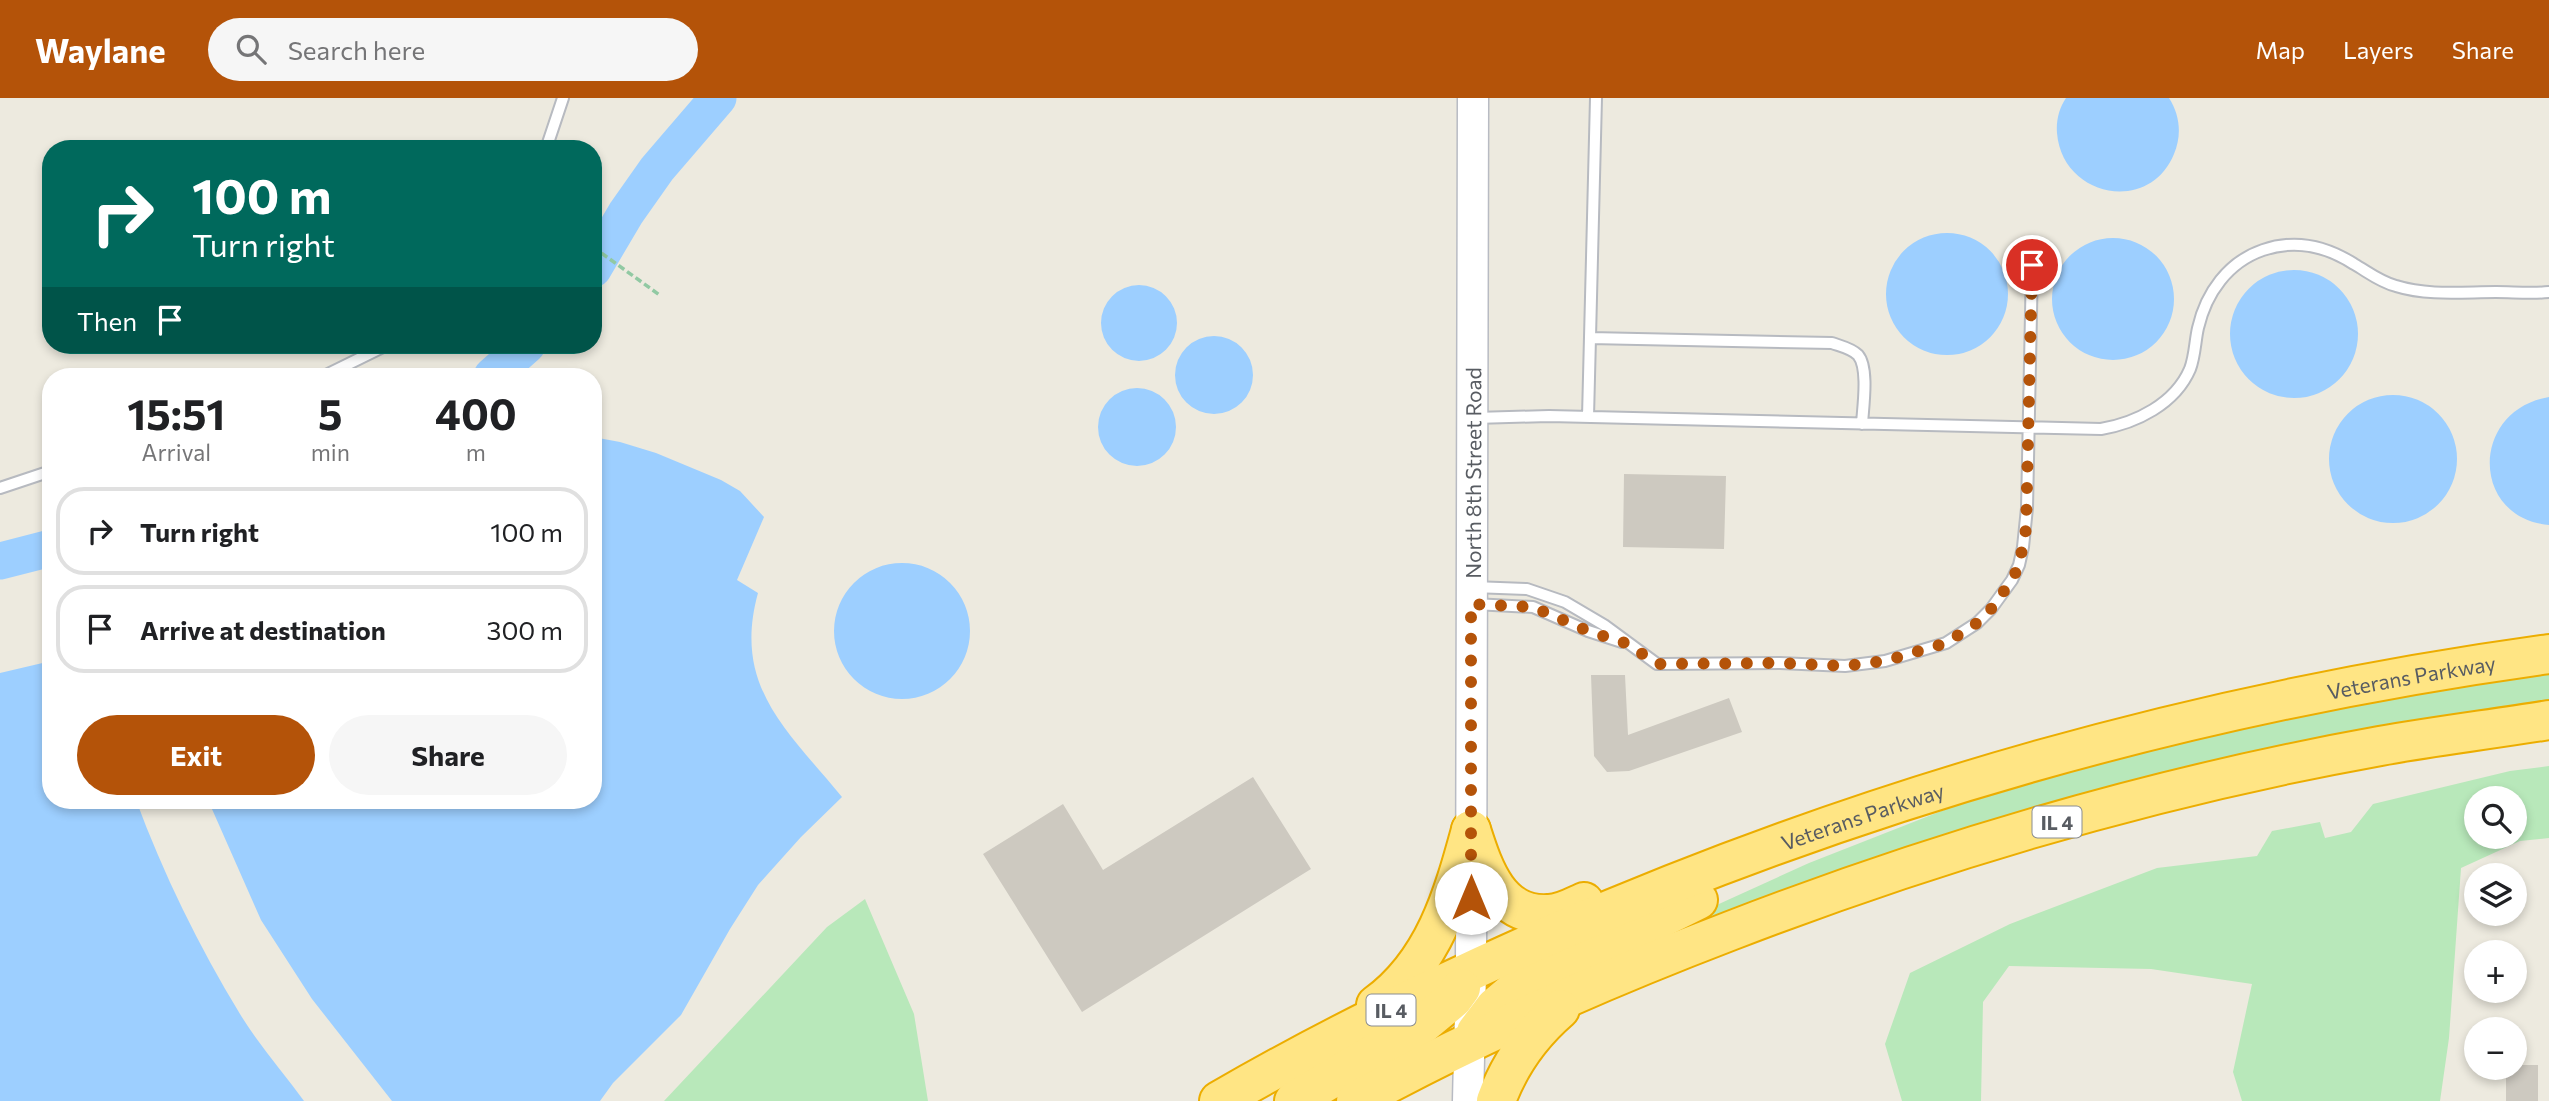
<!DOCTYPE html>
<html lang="en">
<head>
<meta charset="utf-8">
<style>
  body { margin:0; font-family:Commissioner,sans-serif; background:#f6f6f6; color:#202124; height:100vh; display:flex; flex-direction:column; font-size:26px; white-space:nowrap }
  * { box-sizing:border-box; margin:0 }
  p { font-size:23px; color:#757577 }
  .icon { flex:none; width:38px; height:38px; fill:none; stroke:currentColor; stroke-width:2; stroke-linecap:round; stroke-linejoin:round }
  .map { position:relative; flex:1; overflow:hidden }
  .side { position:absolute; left:42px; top:270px; width:560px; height:441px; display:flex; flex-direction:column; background:#fff; border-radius:28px; box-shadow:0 4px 10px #0003 }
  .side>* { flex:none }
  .banner { position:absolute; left:42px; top:42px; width:560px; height:214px; border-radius:28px; box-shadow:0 4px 10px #0003; background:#00695c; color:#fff; overflow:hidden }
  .controls { position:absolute; left:2464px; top:688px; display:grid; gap:14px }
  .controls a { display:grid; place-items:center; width:63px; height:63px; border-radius:50%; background:#fff; box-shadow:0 4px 10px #0003; font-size:35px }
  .pin { position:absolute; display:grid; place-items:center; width:60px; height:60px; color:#fff; margin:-30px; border:4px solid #fff; border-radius:50%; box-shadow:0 2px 7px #0007 }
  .me { position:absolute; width:77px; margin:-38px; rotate:0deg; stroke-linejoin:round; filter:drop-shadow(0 0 5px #0008) }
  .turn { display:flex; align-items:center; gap:24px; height:147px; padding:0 35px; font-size:32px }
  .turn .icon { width:91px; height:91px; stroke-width:2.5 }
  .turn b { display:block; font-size:49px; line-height:60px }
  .then { display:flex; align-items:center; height:66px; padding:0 35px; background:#0003; gap:14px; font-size:26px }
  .eta { display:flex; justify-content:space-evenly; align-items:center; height:119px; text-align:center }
  .eta b { font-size:42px; font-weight:700; line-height:49px }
  .button { display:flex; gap:14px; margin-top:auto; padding:14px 35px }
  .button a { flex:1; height:80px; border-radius:42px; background:#b45309; color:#fff; font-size:28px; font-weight:700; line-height:80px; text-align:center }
  .button a+a { background:#f6f6f6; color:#202124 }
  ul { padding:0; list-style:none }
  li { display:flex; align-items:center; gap:21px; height:88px; margin:0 14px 10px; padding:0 21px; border:4px solid #e0e0e0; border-radius:28px }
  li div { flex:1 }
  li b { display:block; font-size:26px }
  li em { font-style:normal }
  header { display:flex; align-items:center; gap:42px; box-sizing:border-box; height:98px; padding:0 35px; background:#b45309; color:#fff }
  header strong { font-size:33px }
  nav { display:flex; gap:38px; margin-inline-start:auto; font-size:24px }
  .search { width:490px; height:63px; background:#f6f6f6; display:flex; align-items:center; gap:18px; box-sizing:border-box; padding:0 24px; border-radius:38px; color:#757577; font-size:26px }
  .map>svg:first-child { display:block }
</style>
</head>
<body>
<header>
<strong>Waylane</strong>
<div class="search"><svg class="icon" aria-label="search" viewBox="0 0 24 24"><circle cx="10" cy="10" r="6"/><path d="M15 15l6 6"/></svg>Search here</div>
<nav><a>Map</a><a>Layers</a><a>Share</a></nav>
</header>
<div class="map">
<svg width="2549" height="1003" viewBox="0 0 2549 1003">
  <rect width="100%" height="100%" fill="#edeadf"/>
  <path fill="#b8e8ba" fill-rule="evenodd" d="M2549,573V605L1636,851L1633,845L1809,765L1995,692L2064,671L2369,603Z
    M2549,668V740L2520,743L2461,770L2449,940L2440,1003H2242L2233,974L2252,886L2151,871L2009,868L1983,904L1981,1003H1902L1885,946L1910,875L2010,826L2157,770L2257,758L2272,733L2320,724L2325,740L2351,734L2373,706L2510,673ZM2476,700H2515V738H2476Z
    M865,801L914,916L928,1003H664L827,829Z"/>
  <path fill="#9dcfff" d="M2066,0H2169C2180,17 2182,37 2174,56C2149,117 2062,99 2057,35C2056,23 2059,10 2066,0Z
    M1886 196a61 61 0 1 1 122 0a61 61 0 1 1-122 0Z
    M2052 201a61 61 0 1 1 122 0a61 61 0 1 1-122 0Z
    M2230 236a64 64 0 1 1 128 0a64 64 0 1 1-128 0Z
    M1101 225a38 38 0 1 1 76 0a38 38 0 1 1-76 0Z
    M1175 277a39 39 0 1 1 78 0a39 39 0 1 1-78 0Z
    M1098 329a39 39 0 1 1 78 0a39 39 0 1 1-78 0Z
    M2329 361a64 64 0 1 1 128 0a64 64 0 1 1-128 0Z
    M2549,299V427C2470,420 2470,312 2549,299Z
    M593,339L620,344L656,355L721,382L740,393L764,419L737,482L758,495C732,589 788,633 842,699L801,739L758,787L730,831L681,917L613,985L600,1003H392L312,901L261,822L208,702H593Z
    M834 533a68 68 0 1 1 136 0a68 68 0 1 1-136 0Z
    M51,563V702H136C163,775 199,849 240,916C258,946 283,974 304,1003H0V575Z"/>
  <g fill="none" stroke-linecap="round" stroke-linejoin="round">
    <path stroke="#9dcfff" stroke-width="37" d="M593,171L626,115L657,71L718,0
      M492,278L527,247
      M0,463L51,450"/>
  </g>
  <path fill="#cdc9c0" d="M1624,376L1726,378L1724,451L1623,449Z
    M1591,577H1625L1628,637L1729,600L1742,634L1629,673L1607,674L1594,658Z
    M1253,679L1311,771L1082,914L983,756L1063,706L1103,772Z
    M2515,967H2538V1003H2506V970H2515Z"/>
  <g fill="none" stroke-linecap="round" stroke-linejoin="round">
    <defs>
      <path id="lane" d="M546,51L563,0
        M1590,240L1832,245C1840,248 1851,250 1858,257C1869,270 1863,309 1862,326
        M324,278L387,247
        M1588,319L1596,0
        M1475,320L1549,318L2101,331C2136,325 2175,306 2190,271C2195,258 2195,243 2198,230C2206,195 2228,164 2263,152C2295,141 2326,148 2354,166C2368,174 2380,184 2396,188C2428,198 2463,194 2496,194C2513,194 2532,196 2549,194
        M0,390L51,373
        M1473,489L1527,491L1565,504L1604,527L1657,566L1780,565L1845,568L1885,563L1946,545L1977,525L1991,511L2012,482L2019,467L2023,449L2027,410L2032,167
        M1474,506L1533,509L1588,533L1622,544"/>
      <g id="secondary">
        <path id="s1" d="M1468,1003L1471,873L1473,0"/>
      </g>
      <g id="highway">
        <path d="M1471,732C1483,769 1498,819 1548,816C1561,816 1573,809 1584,804"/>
        <path d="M1376,907C1434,865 1453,798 1471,732"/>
        <path d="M1476,934L1495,909L1514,893L1698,802"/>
        <path id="s2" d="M1219,1003C1327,940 1441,885 1555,835C1872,697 2206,603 2549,556"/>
        <path d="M1294,1003L1423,926L1453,901L1461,890"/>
        <path d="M1356,1003C1476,937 1602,882 1730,833C1940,752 2158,688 2380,648C2436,638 2493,631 2549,622"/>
        <path d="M1496,1003C1509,967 1531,936 1560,911"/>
      </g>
    </defs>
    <use href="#lane" stroke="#b7bac0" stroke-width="14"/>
    <use href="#secondary" stroke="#b8bbc3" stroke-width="33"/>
    <use href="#highway" stroke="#ecad00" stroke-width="42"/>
    <path stroke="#91c9a3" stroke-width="3.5" stroke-dasharray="7 3.5" stroke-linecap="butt" d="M593,149L661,198"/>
    <use href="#lane" stroke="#fff" stroke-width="10"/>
    <use href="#secondary" stroke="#fff" stroke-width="30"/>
    <use href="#highway" stroke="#ffe584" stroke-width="38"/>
  </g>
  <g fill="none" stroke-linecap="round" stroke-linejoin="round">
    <path stroke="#b45309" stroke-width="12" stroke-dasharray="0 21.6" d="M1471,800V506L1533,509L1588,533L1628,546L1657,566L1780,565L1845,568L1885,563L1946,545L1977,525L1991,511L2012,482L2019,467L2026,431L2032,167"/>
  </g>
  <g text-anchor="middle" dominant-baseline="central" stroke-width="5" stroke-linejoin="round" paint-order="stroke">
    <g fill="#fff" stroke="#8a8d91" stroke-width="2">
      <rect x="2032.5" y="708.5" width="49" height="31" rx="5"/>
      <rect x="1366.5" y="896.5" width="49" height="31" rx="5"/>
    </g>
    <g font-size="19" font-weight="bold" fill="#585c62">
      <text x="2057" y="724">IL 4</text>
      <text x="1391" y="912">IL 4</text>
    </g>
    <g font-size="21" fill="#585c62" stroke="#fff">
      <text stroke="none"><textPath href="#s1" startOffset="628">North 8th Street Road</textPath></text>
      <text stroke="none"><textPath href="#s2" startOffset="1272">Veterans Parkway</textPath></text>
      <text stroke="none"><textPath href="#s2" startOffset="705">Veterans Parkway</textPath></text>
    </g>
  </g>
</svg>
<div class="controls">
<a><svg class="icon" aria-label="search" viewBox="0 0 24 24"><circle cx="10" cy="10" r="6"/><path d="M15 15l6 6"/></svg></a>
<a><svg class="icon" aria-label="layers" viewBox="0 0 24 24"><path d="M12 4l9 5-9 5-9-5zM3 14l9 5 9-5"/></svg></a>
<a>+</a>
<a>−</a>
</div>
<div class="pin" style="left:2032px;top:167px;background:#d93025"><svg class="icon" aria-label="arrive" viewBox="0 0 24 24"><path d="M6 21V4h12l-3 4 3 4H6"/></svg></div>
<svg class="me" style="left:1471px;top:800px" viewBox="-20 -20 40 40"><circle r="19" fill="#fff"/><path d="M0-13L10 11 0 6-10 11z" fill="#b45309"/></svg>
<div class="banner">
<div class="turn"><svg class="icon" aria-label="right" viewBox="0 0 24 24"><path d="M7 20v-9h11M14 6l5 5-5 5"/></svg><div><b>100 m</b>Turn right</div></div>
<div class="then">Then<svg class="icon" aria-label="arrive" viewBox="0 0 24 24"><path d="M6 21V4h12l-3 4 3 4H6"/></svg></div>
</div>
<section class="side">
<div class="eta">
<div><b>15:51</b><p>Arrival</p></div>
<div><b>5</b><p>min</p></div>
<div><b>400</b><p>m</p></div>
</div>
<ul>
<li><svg class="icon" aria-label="right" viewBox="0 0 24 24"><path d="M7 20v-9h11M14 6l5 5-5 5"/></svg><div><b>Turn right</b></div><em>100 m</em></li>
<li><svg class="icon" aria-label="arrive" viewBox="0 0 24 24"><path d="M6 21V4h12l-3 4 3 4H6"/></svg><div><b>Arrive at destination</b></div><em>300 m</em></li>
</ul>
<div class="button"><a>Exit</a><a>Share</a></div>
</section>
</div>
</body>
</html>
